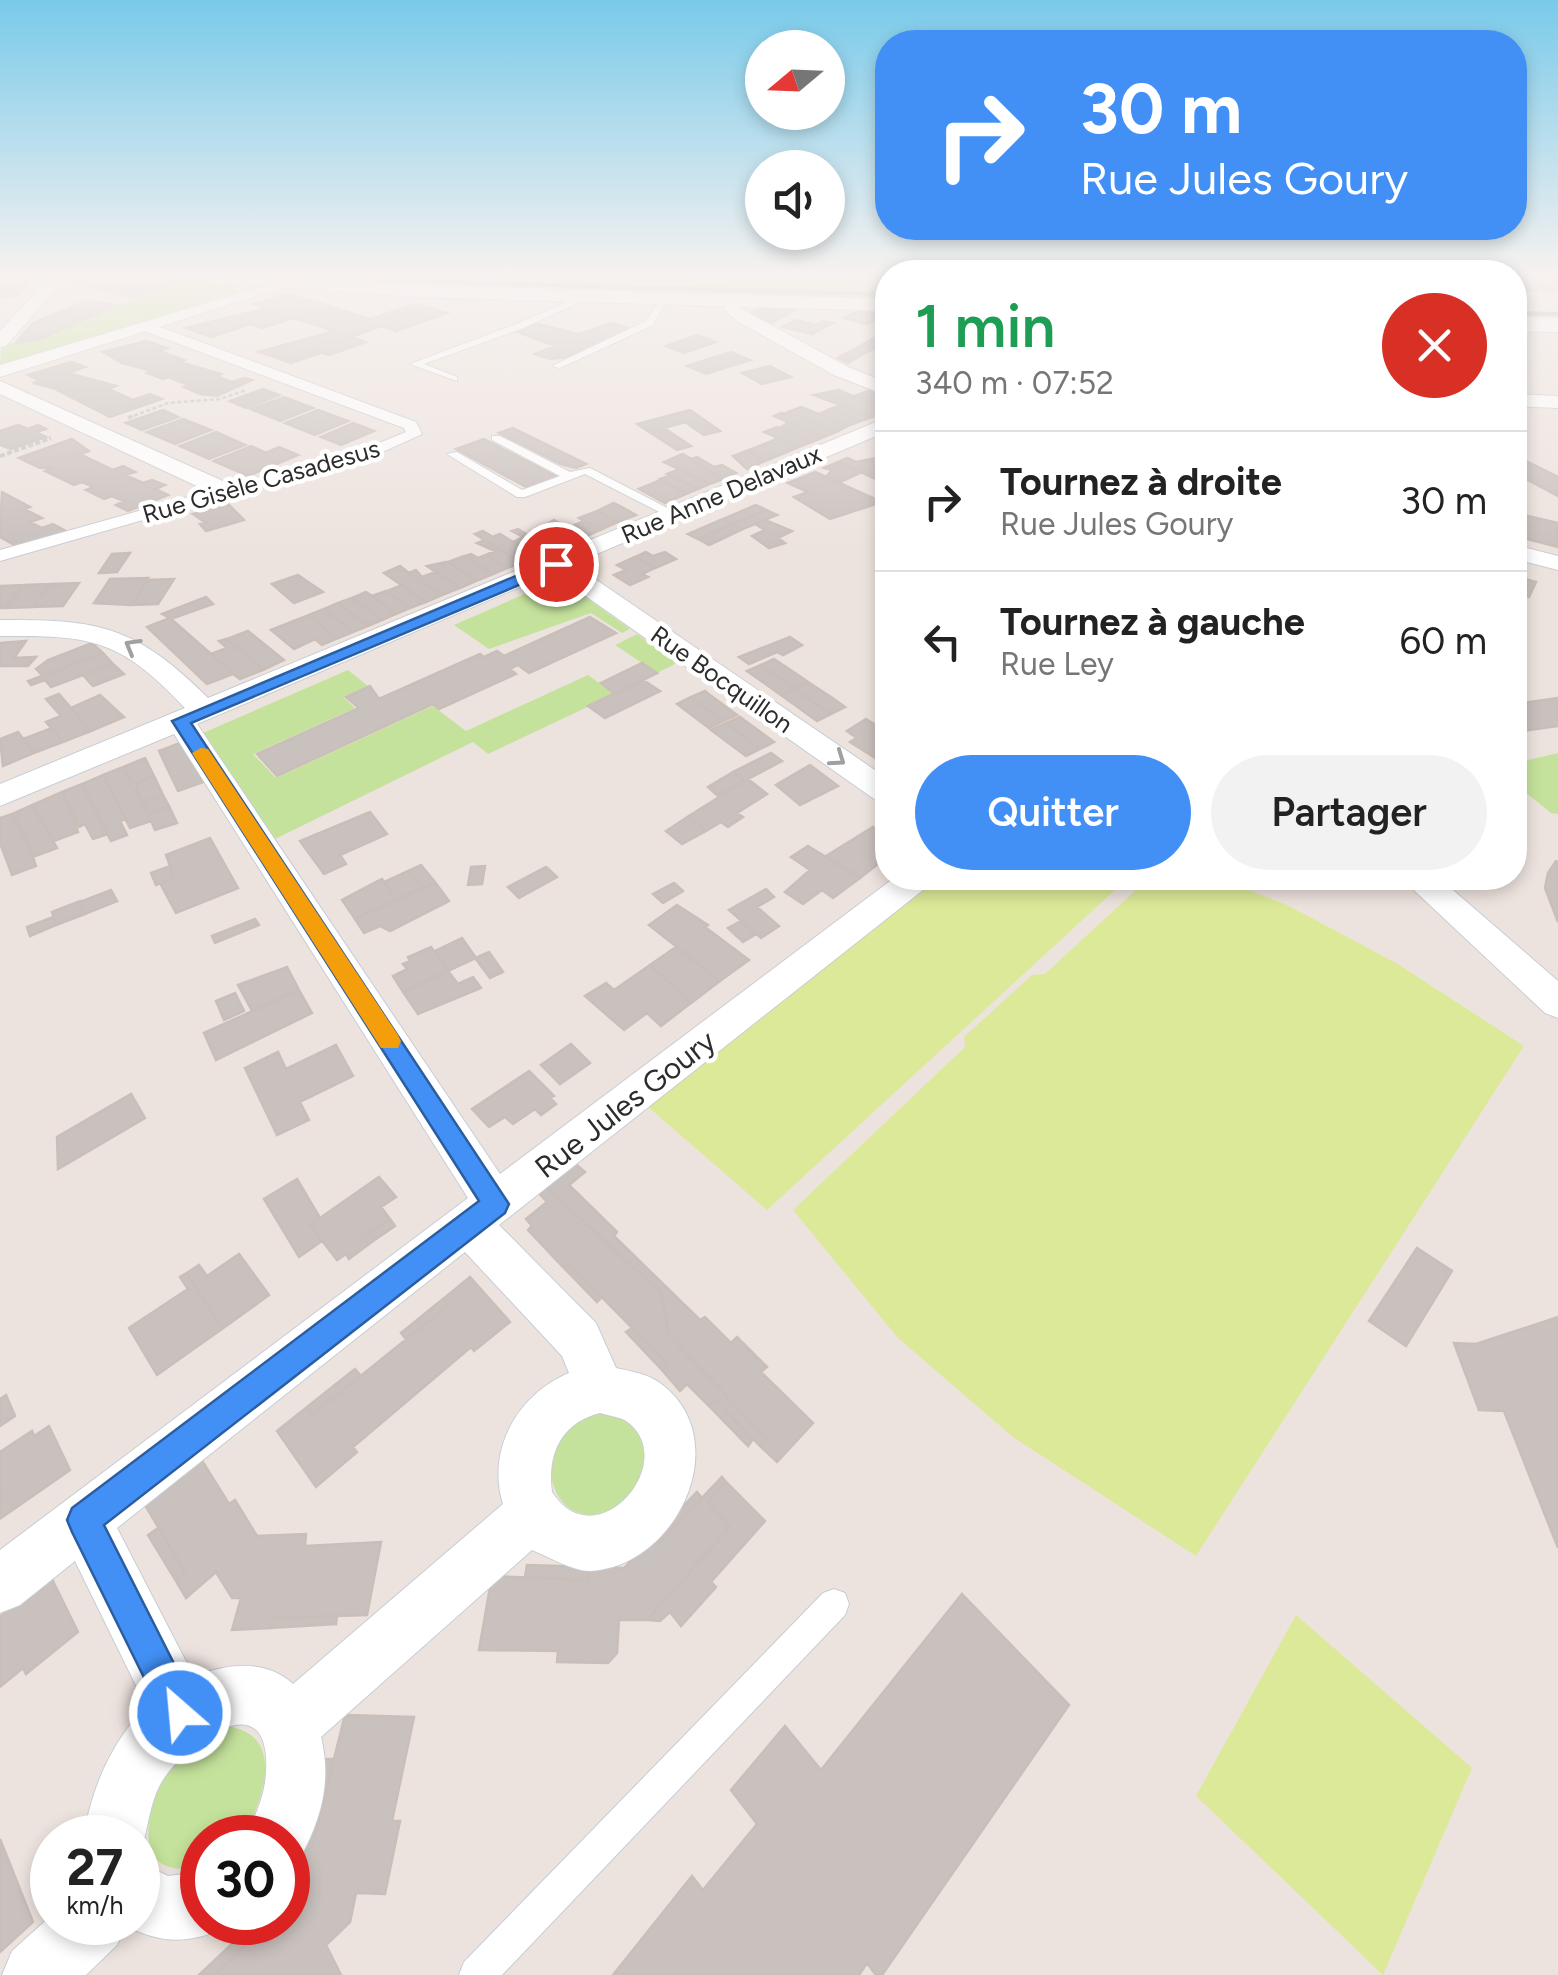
<!DOCTYPE html>
<html lang="fr">
<head>
<meta charset="utf-8">
<style>
  body { margin:0; font-family:Figtree,sans-serif; background:#f2f2f2; color:#222; height:100vh; display:flex; flex-direction:column; font-size:38px; white-space:nowrap }
  * { box-sizing:border-box; margin:0 }
  p { font-size:32px; color:#767676 }
  .icon { flex:none; width:55px; height:55px; fill:none; stroke:currentColor; stroke-width:2; stroke-linecap:round; stroke-linejoin:round }
  .map { position:relative; flex:1; overflow:hidden }
  .panel { position:absolute; left:875px; top:260px; width:652px; height:630px; display:flex; flex-direction:column; background:#fff; border-radius:40px; box-shadow:0 5px 15px #0003 }
  .panel>* { flex:none }
  .top-card { position:absolute; left:875px; top:30px; width:652px; height:210px; border-radius:40px; box-shadow:0 5px 15px #0003; background:#4290f6; color:#fff; overflow:hidden }
  .needle { width:65px; rotate:251deg }
  .controls { position:absolute; left:745px; top:30px; display:grid; gap:20px }
  .controls a { display:grid; place-items:center; width:100px; height:100px; border-radius:50%; background:#fff; box-shadow:0 5px 15px #0003; font-size:50px }
  .speed { position:absolute; left:30px; top:1815px; display:flex; gap:20px; font-size:50px; font-weight:700; text-align:center }
  .speed>* { display:grid; place-content:center; width:130px; height:130px; border-radius:50%; background:#fff; box-shadow:0 5px 15px #0003; line-height:1 }
  .speed small { font-size:25px; font-weight:400 }
  .speed .limit { border:15px solid #d22; background:#fff; color:#111 }
  .pin { position:absolute; display:grid; place-items:center; width:85px; height:85px; color:#fff; margin:-42px; border:5px solid #fff; border-radius:50%; box-shadow:0 2px 10px #0007 }
  .me { position:absolute; width:110px; margin:-55px; rotate:333deg; stroke-linejoin:round; filter:drop-shadow(0 0 8px #0008) }
  .turn { display:flex; align-items:center; gap:35px; height:210px; padding:0 40px; font-size:45px }
  .turn .icon { width:130px; height:130px; stroke-width:2.5 }
  .turn b { display:block; font-size:70px; line-height:85px }
  .round { display:grid; place-items:center; flex:none; width:105px; height:105px; border-radius:52px; background:#f2f2f2 }
  .overview { display:flex; align-items:center; justify-content:space-between; height:170px; padding:0 40px }
  h1 { font-size:60px; font-weight:600; line-height:75px; color:#1e9e55 }
  .action { display:flex; gap:20px; margin-top:auto; padding:20px 40px }
  .action a { flex:1; height:115px; border-radius:60px; background:#4290f6; color:#fff; font-size:40px; font-weight:600; line-height:115px; text-align:center }
  .action a+a { background:#f2f2f2; color:#222 }
  ul { padding:0; list-style:none }
  li { display:flex; align-items:center; gap:30px; height:140px; padding:0 40px; border-top:2px solid #e0e0e0 }
  li div { flex:1 }
  li b { display:block; font-size:38px }
  li em { font-style:normal }
  .map>svg:first-child { display:block }
</style>
</head>
<body>
<div class="map">
<svg width="1558" height="1975" viewBox="0 0 1558 1975">
  <rect width="100%" height="100%" fill="#ede3de"/>
  <path fill="#c5e29c" d="M263,275H707L887,286L888,300L435,287Z
    M184,277L240,285L238,293L0,365L2,345L40,339Z
    M552,582H564L630,629L622,633L591,613L489,649L454,625Z
    M637,634L677,663L657,673L615,645Z
    M348,670L368,686L343,697L355,708L253,754L276,778L433,706L466,731L588,675L615,694L488,754L473,742L273,840L203,733Z
    M1558,753V814L1551,813L1515,784V763Z
    M595,1410L627,1414L653,1453L632,1501C621,1506 607,1515 595,1515C548,1517 538,1454 568,1427C576,1420 587,1415 595,1410Z
    M217,1726C288,1726 266,1798 242,1837L202,1838V1867C124,1881 151,1810 162,1766Z"/>
  <path fill="#dbe998" d="M935,878H1128L767,1210L647,1106Z
    M1149,878H1218L1289,906L1396,963L1524,1046L1196,1556L1013,1437L898,1338L793,1210L965,1047L964,1037L1032,975L1045,974Z
    M1296,1615L1472,1768L1383,1975L1196,1796Z"/>
  <path fill="#c9c1bd" stroke="#c9beb8" stroke-width="2.5" d="M0,275H36L16,296L0,297Z
    M77,275H117L164,285L135,298L70,283Z
    M1515,275H1558V292L1515,290Z
    M288,293L370,319L415,304L447,313L396,331L381,326L351,337L366,342L329,355L315,351L311,352L317,354L291,363L259,352L335,331L294,318L262,328L250,324L211,337L186,328L267,308L254,304Z
    M86,301L117,305L40,339L16,343L33,323Z
    M760,308L796,309L771,323L752,312Z
    M859,310L871,312L884,315L867,324L844,318Z
    M796,320L816,325L823,321L833,323L812,334L783,327Z
    M612,323L633,330L567,357L550,359L535,354L556,346L515,331L537,324L579,334Z
    M887,331L888,341L860,356L848,363L838,358Z
    M697,335L716,342L684,353L666,346Z
    M146,341L167,348L159,351L184,360L179,362L221,374L216,376L232,382L245,378L252,380L217,396L200,394L184,387L189,385L168,377L163,379L147,373L152,371L122,363L103,352Z
    M731,352L750,360L706,374L687,366Z
    M71,362L85,367L68,373L116,386L108,389L133,400L150,394L162,399L110,417L53,388L33,383L41,381L28,375Z
    M770,366L791,377L762,384L742,373Z
    M263,389L279,395L246,408L230,401Z
    M838,390L888,410L872,417L814,395Z
    M871,390L888,396V410L854,396Z
    M284,397L313,408L280,421L251,409Z
    M841,405L872,417L861,421L830,409Z
    M801,407L819,414L848,426L836,432L788,412Z
    M830,409L861,421L848,426L819,414Z
    M163,410L178,417L142,430L126,423Z
    M318,410L348,421L315,435L285,423Z
    M690,410L720,431L704,435L685,422L664,428L691,446L677,450L637,424Z
    M781,413L798,416L836,432L824,437L774,416Z
    M183,419L211,430L175,444L147,432Z
    M789,422L824,437L812,442L780,428Z
    M353,423L374,431L341,445L321,437Z
    M18,425L28,429L38,425L46,429L36,432L46,437L11,449L0,445V431Z
    M777,427L780,428L812,442L799,447L764,432Z
    M513,428L586,464L576,468L561,464L499,433Z
    M216,432L245,445L209,459L180,446Z
    M779,438L799,447L765,461L749,450Z
    M72,439L89,451L80,454L113,470L123,466L135,472L125,475L143,483L152,480L165,485L155,489L168,495L128,511L116,505L124,501L112,496L104,499L86,490L94,487L82,482L74,485L45,471L53,467L40,468L19,458Z
    M484,439L557,477L528,488L456,449Z
    M251,446L266,453L279,447L298,455L248,476L214,461Z
    M749,450L765,461L747,469L733,456Z
    M683,454L695,461L723,479L710,484L664,462Z
    M697,457L714,467L722,465L736,473L723,479L691,459Z
    M847,458L856,462L876,458L888,463V470L876,479L838,462Z
    M1515,461H1526L1558,477V496L1515,473Z
    M838,462L862,472L838,483L826,477L832,470L824,468Z
    M679,469L710,484L698,489L667,474Z
    M815,472L826,477L882,502L830,519L794,497L808,492L788,483Z
    M671,475L698,489L688,493L660,479Z
    M661,480L677,489L688,493L665,503L639,489Z
    M2,492L30,507L24,509L42,518L30,522L42,528L53,524L66,531L22,549L0,537Z
    M614,503L620,506L636,515L618,522L597,511Z
    M228,504L244,520L206,531L200,524L206,523L193,514Z
    M756,505L766,510L733,524L723,519Z
    M766,510L777,515L743,529L733,524Z
    M597,511L618,522L600,530L579,518Z
    M1515,513L1558,523V547L1515,536Z
    M723,519L733,524L698,539L688,534Z
    M554,520L568,528L584,537L549,548L528,535Z
    M765,520L792,531L778,538L785,543L769,548L752,536L765,530L755,524Z
    M584,521L600,530L584,537L568,528Z
    M733,524L743,529L709,545L698,539Z
    M518,529L549,548L552,550L536,556L513,542L523,537L512,531Z
    M483,531L493,537L500,534L536,556L521,563L475,534Z
    M485,540L521,563L507,568L486,555L495,551L477,543Z
    M646,552L653,556L665,552L676,559L655,568L635,557Z
    M130,553L117,572L99,573L112,554Z
    M471,554L478,558L486,555L507,568L493,574L465,556Z
    M464,556H465L493,574L476,581L448,562Z
    M635,557L655,568L642,574L648,577L630,585L614,575L626,570L617,565Z
    M446,562H448L476,581L460,588L427,566Z
    M400,566L409,573L442,595L426,602L384,573Z
    M416,570L422,577L436,572L460,588L442,595L409,573Z
    M298,575L311,584L323,592L294,603L272,584Z
    M1515,576L1536,582L1529,597L1515,593Z
    M148,578L132,605L94,603L110,579Z
    M174,579L158,604L132,605L147,580Z
    M79,583L63,606L33,607L50,584Z
    M50,584L33,607L6,608L24,585Z
    M24,585L6,608H0V586Z
    M402,585L426,602L410,608L387,591Z
    M386,591H387L410,608L396,614L372,596Z
    M366,592L372,596L396,614L382,620L352,598Z
    M206,597L213,604L171,619L162,614Z
    M352,598L382,620L368,626L338,603Z
    M338,603L368,626L353,632L324,609Z
    M324,609L353,632L336,639L309,615Z
    M309,615L336,639L322,645L315,639L294,649L271,630Z
    M590,617L616,633L529,673L518,665L510,669L516,674L439,709L433,704L277,776L257,754L359,708L346,697L370,686L379,699L480,654L484,657L497,651L504,656Z
    M170,618L227,668L233,674L207,684L147,627Z
    M248,631L284,660L263,670L227,639Z
    M790,637L802,645L783,655L777,652L749,664L739,657Z
    M226,639H227L263,670L240,679L233,674L211,654L227,648L219,641Z
    M26,641L14,658L36,657L28,666H0V643Z
    M92,643L103,653L43,676L36,669L48,660Z
    M103,653L113,664L51,687L45,680L31,685L28,681Z
    M774,659L804,679L808,682L794,689L761,665Z
    M642,663L657,673L615,694L601,683Z
    M113,664L124,674L93,686L83,675Z
    M761,665L794,689L781,695L747,671Z
    M643,680L660,691L605,718L588,706Z
    M808,682L831,697L845,707L831,714L794,689Z
    M794,689L831,714L817,721L781,695Z
    M705,691L710,695L737,715L723,721L691,697Z
    M59,694L71,708L91,731L63,742L46,722L61,716L46,699Z
    M100,695L124,717L91,731L71,708Z
    M691,697L723,721L709,728L677,704Z
    M1558,698V726L1523,731L1515,725V704Z
    M740,717L766,736L774,742L760,749L726,723Z
    M866,719L888,733L885,764L850,742L857,738L847,731Z
    M726,723L760,749L746,756L711,730Z
    M52,728L63,742L34,753L23,739Z
    M18,732L34,753L3,766L0,739Z
    M180,743L203,782L178,791L159,751Z
    M771,753L782,761L744,781L733,772Z
    M145,758L154,776L135,784L123,767Z
    M810,765L838,786L800,805L776,785Z
    M123,767L151,821L130,828L103,775Z
    M733,772L744,781L718,796L708,787Z
    M103,775L126,819L120,821L127,835L111,841L82,784Z
    M154,776L163,795L142,802L135,784Z
    M748,779L767,794L737,813L743,817L728,827L721,822L706,831L689,816Z
    M82,784L108,834L93,839L85,824L79,827L62,792Z
    M62,792L78,832L54,841L32,805Z
    M163,795L169,806L148,814L142,802Z
    M32,805L57,848L33,857L12,814Z
    M169,806L177,823L155,830L148,814Z
    M370,812L387,834L340,855L346,864L324,874L300,841Z
    M12,814L27,840L36,866L12,875L0,843V818Z
    M689,816L706,831L682,844L666,831Z
    M873,827L888,836V841L875,850L887,857L860,878L826,856Z
    M210,838L238,888L176,913L160,883L174,877L166,855Z
    M808,846L826,857L860,878L833,898L822,890L803,904L785,892L810,870L791,857Z
    M1556,861L1558,862V922L1545,888L1548,873Z
    M421,865L435,882L422,889L408,871Z
    M170,866L174,877L156,885L151,873Z
    M485,866L482,884L468,885L471,867Z
    M546,867L557,877L519,898L508,887Z
    M408,871L422,889L396,900L384,882Z
    M382,879L396,900L355,919L342,900Z
    M435,882L449,901L390,931L380,926L364,933L355,919Z
    M674,883L683,891L663,903L653,894Z
    M766,889L774,897L757,907L779,926L761,938L729,910Z
    M111,890L117,901L85,914L80,902Z
    M80,901L85,914L56,925L52,912Z
    M677,905L708,925L705,927L749,960L720,981L649,925Z
    M53,917L56,925L30,936L27,927Z
    M255,919L259,925L215,943L212,936Z
    M741,921L756,934L743,942L728,928Z
    M462,938L476,958L448,971L435,951Z
    M431,947L448,971L403,992L393,976L407,969L403,964L410,961L408,957Z
    M676,947L720,981L691,1003L650,965Z
    M489,952L503,972L490,978L475,958Z
    M650,965L691,1003L661,1026L647,1013L624,1030L585,996L606,983L614,990Z
    M287,967L299,990L252,1011L238,985Z
    M448,971L458,984L473,977L481,988L418,1014L403,992Z
    M299,990L312,1013L216,1060L204,1033Z
    M235,993L244,1011L224,1020L216,1001Z
    M571,1044L590,1063L560,1084L541,1065Z
    M336,1045L353,1076L300,1102L309,1120L277,1135L245,1068L278,1052L286,1069Z
    M529,1071L554,1096L550,1098L556,1104L541,1115L535,1109L513,1124L505,1117L489,1127L472,1109Z
    M131,1094L145,1118L58,1169L57,1137Z
    M572,1161L585,1172L569,1185L617,1232L614,1236L700,1320L705,1317L731,1343L737,1337L767,1367L761,1372L813,1423L777,1462L760,1446L767,1439L669,1335L661,1293L543,1184Z
    M379,1177L396,1197L381,1207L390,1219L363,1238L369,1244L349,1259L346,1254L337,1260L310,1225Z
    M297,1179L320,1218L310,1225L322,1241L299,1257L264,1199Z
    M543,1184L661,1293L669,1335L767,1439L760,1446L715,1400L709,1406L687,1384L680,1391L662,1370L668,1364L568,1263L563,1267L528,1230L532,1226L526,1219L547,1202L536,1190Z
    M390,1219L395,1226L369,1244L363,1238Z
    M1417,1248L1452,1271L1406,1346L1369,1321Z
    M239,1254L269,1295L222,1329L187,1273L199,1265L207,1276Z
    M568,1263L602,1297L597,1302L563,1267Z
    M187,1273L222,1329L157,1375L129,1328L188,1289L180,1277Z
    M470,1277L510,1322L474,1351L471,1347L353,1447L357,1452L316,1487L277,1431L307,1407L312,1415L449,1305L443,1299Z
    M443,1299L449,1305L406,1339L401,1333Z
    M1558,1317V1548L1504,1411L1479,1410L1454,1343L1476,1344Z
    M632,1328L668,1364L662,1370L626,1332Z
    M355,1369L361,1376L312,1415L307,1407Z
    M6,1395L15,1416L0,1426V1399Z
    M715,1400L753,1439L748,1446L709,1406Z
    M49,1426L70,1470L1,1518L0,1452L32,1431L34,1436Z
    M196,1451L229,1504L235,1500L257,1536L306,1534L305,1546L381,1542L367,1615L273,1618L271,1628L232,1630L241,1598H232L216,1572L186,1598L176,1581L185,1572L139,1495Z
    M722,1477L726,1482L708,1502L730,1527L647,1620H619L617,1653L608,1663L557,1662L558,1651L479,1650L492,1576L588,1580L590,1567L624,1568L653,1538L658,1544Z
    M726,1482L765,1521L711,1582L716,1587L681,1626L670,1612L660,1621L647,1620L730,1527L708,1502Z
    M697,1492L702,1498L658,1544L653,1538Z
    M158,1528L185,1572L176,1581L148,1535Z
    M527,1565L590,1567L588,1580L525,1577Z
    M46,1567L78,1632L26,1674L23,1668L0,1687V1617Z
    M962,1594L1069,1705L882,1975H876L867,1963L859,1975H613L692,1876L703,1890L757,1824L731,1790L785,1726L821,1770Z
    M337,1616L336,1624L271,1628L273,1618Z
    M345,1715L414,1717L392,1821H400L385,1894L356,1893L350,1922L326,1945L341,1975H215L269,1922H288V1892L293,1887L304,1842L313,1843Z
    M324,1759H334L313,1843L304,1842Z
    M0,1839L33,1922L0,1952Z
    M255,1922H269L215,1975H199Z"/>
  <g fill="none" stroke-linecap="round" stroke-linejoin="round">
    <defs>
      <path id="service" d="M829,275L888,276V282L833,278Z
        M584,294L587,299L523,328L424,364L457,377V381L410,364L517,324Z
        M664,295L668,298L653,325L560,368L552,366L646,321Z
        M492,436H500L570,472L590,468L679,514L669,517L585,474L525,497H517L447,454L457,452L522,490L560,476L492,440Z
        M834,1589L845,1593L849,1604L845,1615L502,1975H459L464,1962L823,1593Z"/>
      <path id="pedestrian" d="M142,324H152L416,422L422,434L387,450L0,561V550L377,444L406,432L404,428L142,330Z"/>
      <path id="minor" d="M52,275H68L6,346L0,347V331Z
        M284,280L298,283L0,377V365Z
        M725,295H737L740,307L749,313L848,367L888,383V396L834,375L737,321L724,309Z
        M0,381L234,486L237,491L226,498L218,496L0,394Z
        M1515,394L1558,396V408L1515,406Z
        M888,417V431L573,564L888,779V804L877,801L553,573L197,724L500,1174L894,878H933L928,886L499,1225L596,1323L616,1368C630,1371 648,1374 660,1383C737,1439 677,1567 590,1571C573,1571 549,1557 532,1550L321,1737C332,1782 321,1820 299,1860L288,1865V1838H245C255,1816 265,1796 266,1772C271,1685 195,1737 167,1774C148,1798 149,1832 138,1860V1838H83C93,1785 110,1745 146,1706L75,1561L20,1605L0,1613V1550L468,1198L174,734L0,806V784L185,708C120,639 92,635 0,636V620C99,619 136,626 208,698ZM465,1252L562,1356L569,1373C518,1394 486,1450 503,1504L293,1684C265,1658 226,1664 194,1677L117,1528ZM600,1413C610,1416 622,1417 629,1423C679,1464 596,1560 552,1492C547,1454 561,1423 600,1413Z
        M1515,545L1558,556V570L1515,559Z
        M1401,878H1439L1558,981V1018L1545,1013Z
        M138,1862L168,1876L202,1872V1922H227L225,1928C187,1944 163,1944 126,1926L117,1945L86,1975H2L12,1951L52,1915V1922H138Z"/>
      <path id="tertiary" d="M199,275H282L419,285L888,299V311L419,297L209,281Z
        M1515,317L1558,318V332L1515,331Z"/>
    </defs>
    <use href="#service" stroke="#c7cdd5" stroke-width="2"/>
    <use href="#pedestrian" stroke="#c7cdd5" stroke-width="2"/>
    <use href="#minor" stroke="#c7cdd5" stroke-width="2"/>
    <use href="#tertiary" stroke="#c7cdd5" stroke-width="2"/>
    <path stroke="#c4c4c4" stroke-width="2.5" stroke-dasharray="4 2.5" stroke-linecap="butt" d="M128,418L168,403L220,399L246,390"/>
    <path stroke="#c4c4c4" stroke-width="4" stroke-dasharray="5 2.5" stroke-linecap="butt" d="M128,418L135,415
      M0,456L51,438"/>
    <use href="#service" fill="#fff" fill-rule="evenodd"/>
    <use href="#pedestrian" fill="#fff" fill-rule="evenodd"/>
    <use href="#minor" fill="#fff" fill-rule="evenodd"/>
    <use href="#tertiary" fill="#fff" fill-rule="evenodd"/>
    <path stroke="#a1a9b5" stroke-width="4" d="M335,275L477,283L888,294
      M884,275H888
      M1515,313L1558,314"/>
  </g>
  <defs><path id="oneway-chevron" d="M-2-3.5L2.5 0L-2 3.5" fill="none" stroke-width="1.6" stroke-linecap="round" stroke-linejoin="round" transform="scale(2.5)"/></defs>
  <g stroke="#a0a0a0">
    <use href="#oneway-chevron" transform="translate(132 646) rotate(-150)"/>
    <use href="#oneway-chevron" transform="translate(838 759) rotate(35)"/>
  </g>
  <linearGradient id="sky" x2="0" y2="1"><stop stop-color="#79caea"/><stop offset="0.5" stop-color="#f7f2f0"/><stop offset="1" stop-color="#f7f2f0" stop-opacity="0"/></linearGradient>
  <rect width="1558" height="551" fill="url(#sky)"/>
  <path fill="#4290f6" stroke="#2b5ea0" stroke-width="2.5" d="M556,559L564,564L562,567L191,723L509,1204L505,1213L104,1525L199,1713L193,1726L180,1731L168,1726L72,1532L67,1520L72,1508L479,1201L172,721Z"/>
  <path fill="#f59e0b" d="M201,748L208,749L398,1035L401,1041L398,1048H381L192,753Z"/>
  <g text-anchor="middle" dominant-baseline="central" stroke-width="9" stroke-linejoin="round" paint-order="stroke">
    <g font-size="25" fill="#2c2c2c" stroke="#fff">
      <text transform="translate(261 481) rotate(-16)">Rue Gisèle Casadesus</text>
      <text transform="translate(721 494) rotate(-23)">Rue Anne Delavaux</text>
      <text transform="translate(722 679) rotate(35)">Rue Bocquillon</text>
    </g>
    <g font-size="30" fill="#2c2c2c" stroke="#fff">
      <text transform="translate(625 1104) rotate(-38)">Rue Jules Goury</text>
    </g>
  </g>
</svg>
<div class="controls">
<a><svg class="needle" viewBox="-14 -14 28 28"><path d="M0-13l5 13h-10z" fill="#e53935"/><path d="M0 13l5-13h-10z" fill="#767676"/></svg></a>
<a><svg class="icon" aria-label="sound" viewBox="0 0 24 24"><path d="M4 9h4l5-4v14l-5-4H4zM17 9q2 3 0 6"/></svg></a>
</div>
<div class="speed"><div>27<small>km/h</small></div><div class="limit">30</div></div>
<div class="pin" style="left:556px;top:564px;background:#d93025"><svg class="icon" aria-label="arrive" viewBox="0 0 24 24"><path d="M6 21V4h12l-3 4 3 4H6"/></svg></div>
<svg class="me" style="left:180px;top:1713px" viewBox="-20 -20 40 40"><circle r="17" fill="#4290f6" stroke="#fff" stroke-width="3"/><path d="M0-11L8 9 0 5-8 9z" fill="#fff"/></svg>
<div class="top-card">
<div class="turn"><svg class="icon" aria-label="right" viewBox="0 0 24 24"><path d="M7 20v-9h11M14 6l5 5-5 5"/></svg><div><b>30 m</b>Rue Jules Goury</div></div>
</div>
<section class="panel">
<div class="overview"><div><h1>1 min</h1><p>340 m · 07:52</p></div><a class="round" style="background:#d93025;color:#fff"><svg class="icon" aria-label="close" viewBox="0 0 24 24"><path d="M6 6l12 12M18 6L6 18"/></svg></a></div>
<ul>
<li><svg class="icon" aria-label="right" viewBox="0 0 24 24"><path d="M7 20v-9h11M14 6l5 5-5 5"/></svg><div><b>Tournez à droite</b><p>Rue Jules Goury</p></div><em>30 m</em></li>
<li><svg class="icon" aria-label="left" viewBox="0 0 24 24"><path d="M17 20v-9H6M10 6l-5 5 5 5"/></svg><div><b>Tournez à gauche</b><p>Rue Ley</p></div><em>60 m</em></li>
</ul>
<div class="action"><a>Quitter</a><a>Partager</a></div>
</section>
</div>
</body>
</html>
